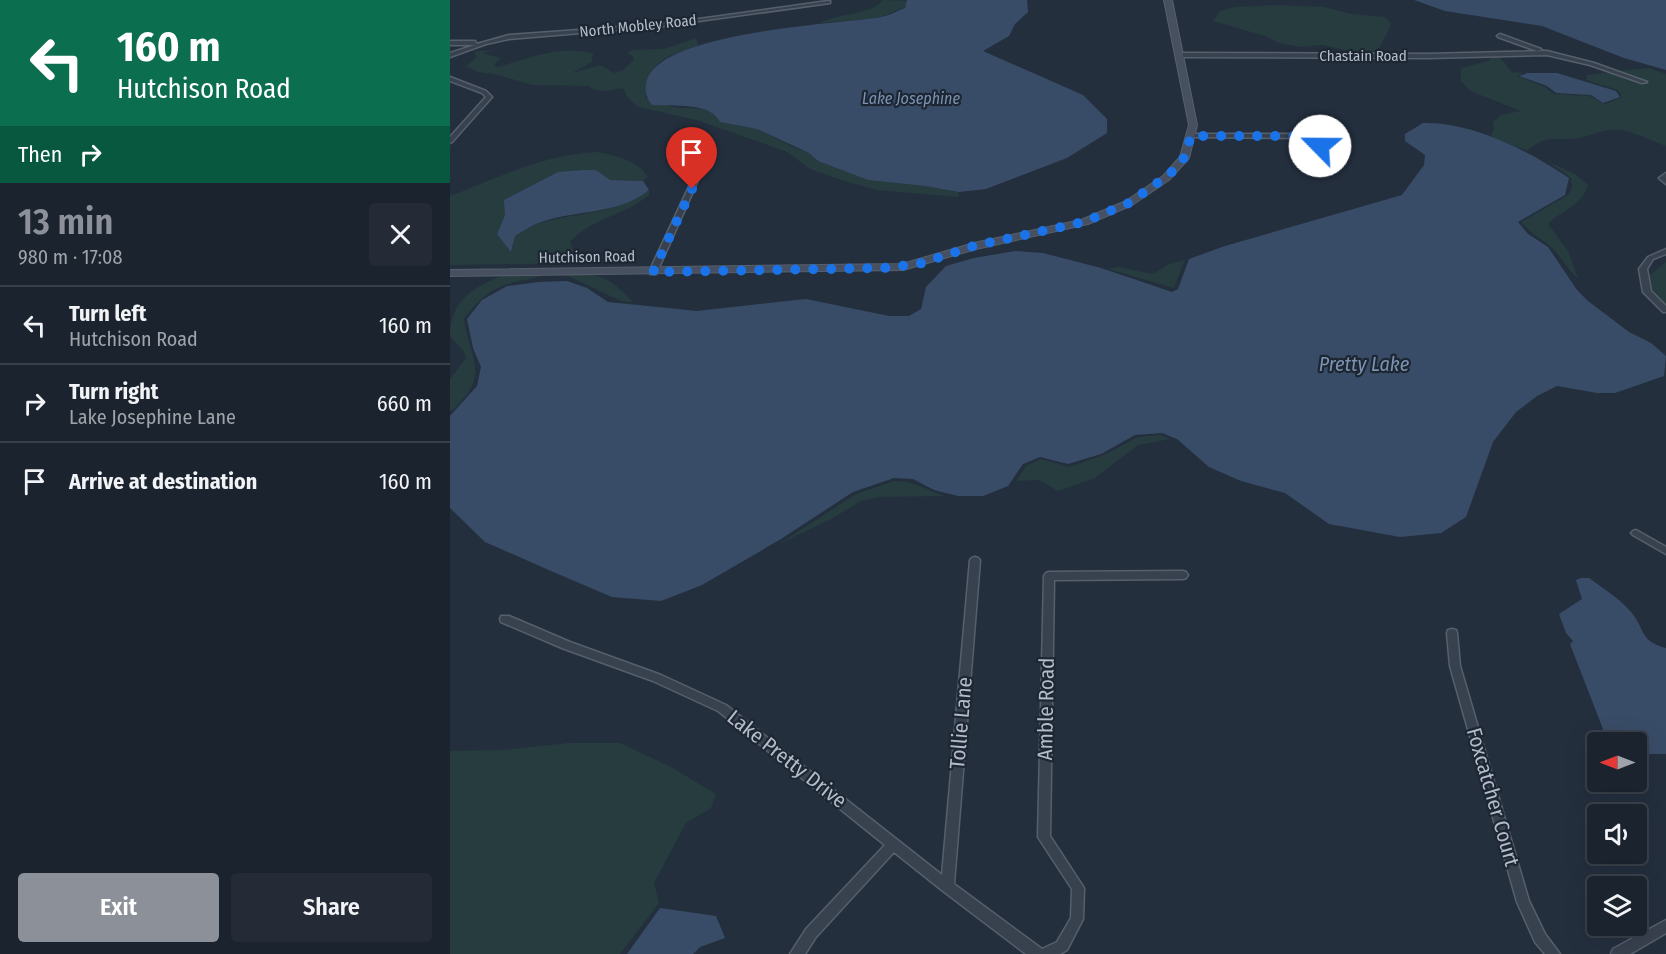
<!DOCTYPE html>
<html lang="en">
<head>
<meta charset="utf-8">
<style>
  body { margin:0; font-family:"Fira Sans Condensed",sans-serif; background:#242b36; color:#f1f3f6; height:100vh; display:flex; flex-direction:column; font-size:22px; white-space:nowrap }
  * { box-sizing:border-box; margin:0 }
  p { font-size:20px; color:#a0a4aa }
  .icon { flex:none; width:33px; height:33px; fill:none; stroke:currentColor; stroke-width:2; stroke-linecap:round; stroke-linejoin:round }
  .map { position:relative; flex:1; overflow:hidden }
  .details { display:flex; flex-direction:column; background:#1b232e; width:450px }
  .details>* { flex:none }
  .top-card { background:#0b6e4f; color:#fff; overflow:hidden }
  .needle { width:39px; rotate:270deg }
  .buttons { position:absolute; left:1137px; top:732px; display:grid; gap:12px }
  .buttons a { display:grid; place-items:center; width:60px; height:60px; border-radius:6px; background:#1b232e; box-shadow:0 6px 24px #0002,0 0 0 2px #39404a; font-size:30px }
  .pin { position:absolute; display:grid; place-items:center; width:51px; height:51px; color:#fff; margin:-62px -26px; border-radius:50% 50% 50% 0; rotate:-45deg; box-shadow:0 0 6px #0007 }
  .pin .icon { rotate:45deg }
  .me { position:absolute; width:66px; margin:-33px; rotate:293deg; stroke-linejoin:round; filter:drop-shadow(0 0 4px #0008) }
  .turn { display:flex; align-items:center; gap:21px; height:126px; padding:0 18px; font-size:27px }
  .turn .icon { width:78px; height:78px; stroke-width:2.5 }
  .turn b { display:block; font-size:42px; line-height:51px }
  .then { display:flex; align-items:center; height:57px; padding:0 18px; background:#0003; gap:12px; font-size:22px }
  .round { display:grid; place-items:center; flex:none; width:63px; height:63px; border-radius:6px; background:#242b36 }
  .head { display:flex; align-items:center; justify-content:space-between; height:102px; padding:0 18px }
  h1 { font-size:36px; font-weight:600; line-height:45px; color:#8c9099 }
  .button { display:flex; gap:12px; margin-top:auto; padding:12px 18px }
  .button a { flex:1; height:69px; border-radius:6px; background:#8c9099; color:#fff; font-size:24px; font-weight:600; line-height:69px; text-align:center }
  .button a+a { background:#242b36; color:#f1f3f6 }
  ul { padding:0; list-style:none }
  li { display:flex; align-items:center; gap:18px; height:78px; padding:0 18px; border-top:2px solid #39404a }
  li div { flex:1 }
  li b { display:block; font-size:22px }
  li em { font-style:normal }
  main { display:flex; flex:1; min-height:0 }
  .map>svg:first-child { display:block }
</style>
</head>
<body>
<main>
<section class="details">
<div class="top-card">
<div class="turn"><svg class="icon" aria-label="left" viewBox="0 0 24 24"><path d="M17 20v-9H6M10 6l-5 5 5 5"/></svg><div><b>160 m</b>Hutchison Road</div></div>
<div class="then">Then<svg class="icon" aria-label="right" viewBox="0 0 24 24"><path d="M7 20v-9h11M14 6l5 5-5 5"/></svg></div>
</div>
<div class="head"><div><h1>13 min</h1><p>980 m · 17:08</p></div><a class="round"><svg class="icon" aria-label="close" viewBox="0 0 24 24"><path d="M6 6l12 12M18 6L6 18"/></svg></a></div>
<ul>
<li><svg class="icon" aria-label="left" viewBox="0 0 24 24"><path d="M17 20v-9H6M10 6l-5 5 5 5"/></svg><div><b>Turn left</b><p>Hutchison Road</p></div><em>160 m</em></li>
<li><svg class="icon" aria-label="right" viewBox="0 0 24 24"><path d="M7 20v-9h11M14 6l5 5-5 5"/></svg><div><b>Turn right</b><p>Lake Josephine Lane</p></div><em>660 m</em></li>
<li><svg class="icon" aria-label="arrive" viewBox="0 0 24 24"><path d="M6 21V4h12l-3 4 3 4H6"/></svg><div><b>Arrive at destination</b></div><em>160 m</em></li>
</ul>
<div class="button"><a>Exit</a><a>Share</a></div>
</section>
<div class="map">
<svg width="1216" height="954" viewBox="0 0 1216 954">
  <rect width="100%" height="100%" fill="#242f3e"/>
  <path fill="#263c3f" d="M433,0L458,1L455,7L428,18L370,23C387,13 422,15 433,0Z
    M826,5L874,7L902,14L935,17L941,23C939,33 933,38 930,47L924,51L905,52L872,45L851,47L829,43L815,36L763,21L770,11L785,7Z
    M246,38L248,46C216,56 196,62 196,98C205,101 215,105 224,107C241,110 260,104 271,122L307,129L345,148L359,153L368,161L418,180L475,186L509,192L508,197L427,190L394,181L360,169L337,152L312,143L247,120L188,107L178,98L173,88L156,91L141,89L139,86L83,85L44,74L27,72L16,66L27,57L24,53L26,51L46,50L32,53L51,58L44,65L48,67C84,57 105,46 143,53L142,62L122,73L150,65L164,73L173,70L184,60L183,56L177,53L183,50L214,49Z
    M1043,56L1050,58L1062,72L1073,73L1067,76L1095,87L1104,94L1139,96L1155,104L1172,97L1168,90L1136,80L1137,75L1161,72L1195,83L1198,82L1168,71L1199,68L1216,74V146C1202,141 1186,133 1171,130C1157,129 1147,133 1134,137C1111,143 1097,132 1077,151L1041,137L1044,129L1043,122L1051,115L1071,111L1020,91L1011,81V68L1038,61Z
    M148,152C167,156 187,160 198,177L193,181L160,180L55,215L47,234L62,251L65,236C73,231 82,225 90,223C125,213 171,213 199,190V195C175,215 142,218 120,242L123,250L132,253L134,263L0,265V196C49,177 95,154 148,152Z
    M1097,161L1125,174L1138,185C1131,207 1113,209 1098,224L1118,251L1128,278C1117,270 1112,257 1102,248C1091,238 1081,234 1071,222L1118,195L1122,188L1121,178Z
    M735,260L724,288L658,269L668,267L703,274L719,264Z
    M1216,262V306L1201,292L1199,276Z
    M114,274C151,274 157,275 183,302L171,301Z
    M54,275H92C79,281 67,280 55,285C36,292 25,304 14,319C16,340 31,366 23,384C19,393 9,403 2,411L0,410V379L16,358L14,352L0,336C0,300 24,287 54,275Z
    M711,435L720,439L688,445L645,478L608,491L589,480L566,481L576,466L591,459L619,467L654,455L688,437Z
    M444,481C466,481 475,490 495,496L430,497L411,501L381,519L329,544L406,494Z
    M119,743H170L221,767L266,794L261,808L236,823L204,883L209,903L170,954H0V751L53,750Z"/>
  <path fill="#394c67" d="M457,0H577L578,12L565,24L559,36L533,51L633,95L657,119V133L617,158L536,189L509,192L475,186L418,180L368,161L359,153L307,129L270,122C259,101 223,107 202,105C196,98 194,90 197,80C211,33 381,24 425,18C436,17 445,12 455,8Z
    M964,0H1216V70L1174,58L1092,26L995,11Z
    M1078,73H1107L1166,91L1170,97L1153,103L1141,95L1106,93L1097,86L1069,76Z
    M973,123C1023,122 1077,150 1119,178L1115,195L1068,222L1078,234L1098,247L1127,290L1138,301L1179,332L1201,343L1216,356L1214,376L1165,393H1147L1107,386L1087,396L1066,412L1043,442L1016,517L991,533L950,537L879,524L835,493L791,481L759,467L727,439L712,433L685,435L651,454L618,464L590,457L573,464L558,486L533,496H508L484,490L463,479L444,478L403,492L331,539L252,585L211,601L162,597L101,571L35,542L0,508V416L27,386L31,367L23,348L17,319L32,300L57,286L89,282L117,281L137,288L158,302L247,311L356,299L439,316H459L471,309L476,287L496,266L524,258L565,251L593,253L651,268L722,292L728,289L739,259L775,246L952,195L974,165L975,155L955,141V134Z
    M133,170H146L160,180L193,181L199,190C168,216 122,209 86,224C79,227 72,232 65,236L61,252L47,234L55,215L54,200L108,172Z
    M1131,578H1139C1154,589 1169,598 1181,612C1196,630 1189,641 1216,648V754H1187L1186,742H1158L1120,644L1123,641L1116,633L1109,614L1132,599L1126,580Z
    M210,908L266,916L275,938L250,947L243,954H177Z"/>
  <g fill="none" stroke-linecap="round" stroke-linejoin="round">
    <defs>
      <path id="street" d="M378,1H380V3L213,26L59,39L36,44L0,57V53L25,45H0V41H25L27,44L59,35L213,24Z
        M1050,34L1091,49L1092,50L1087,51L1048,37L1047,36Z
        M1097,51L1144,63L1197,82L1192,83L1140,65L1097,55L978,58L729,57L726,55L729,53L978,54Z
        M0,77L36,91L42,97L2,142L0,143V137L36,97L32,93L0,81Z
        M741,134H856L870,140L873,146L867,156L865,157L862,155L867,146L865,142L855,138L739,137L738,136Z
        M1216,173V184L1209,178Z
        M247,174L250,176L207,272L206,274H200L199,272L244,176Z
        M1216,249V254L1203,259L1197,269L1201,291L1216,306V312H1213L1193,292L1189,269L1198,257Z
        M1186,530L1216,547V554L1183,535L1181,533L1183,531Z
        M525,557L528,558L530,560L504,884L592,949L607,942L621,918L622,889L588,837L594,576L596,573L599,572L733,571L736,572L738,575L736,578L733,579L604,580L600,836L634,888L633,919L617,950L610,954H576L493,891L444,852L366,937L355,954H340L356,929L435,845L268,711L203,681L112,648L51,622L50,619L51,616H59L120,642L211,675L276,705L492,875L520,560L522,558Z
        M1002,629L1006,630L1007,633L1010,666L1079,901L1095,934L1110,954H1095L1085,942L1067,902L1000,666L997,633L998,630Z
        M1216,920V933L1180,954H1161L1163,949Z"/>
      <path id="secondary" d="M714,0H722L747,125L739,158L719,180L682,205L638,224L526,249L453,270L0,276V270L452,264L524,243L631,220L676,201L713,176L730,157L739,125Z"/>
    </defs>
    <use href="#street" stroke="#565f6c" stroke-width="3"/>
    <use href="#secondary" stroke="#565f6c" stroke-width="2"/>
    <use href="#street" fill="#38414e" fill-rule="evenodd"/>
    <use href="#secondary" fill="#465061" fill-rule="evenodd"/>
  </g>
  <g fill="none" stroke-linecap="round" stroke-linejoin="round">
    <path stroke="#1a73e8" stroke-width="10" stroke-dasharray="0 18" d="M242,189L203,272L434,268L469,264L524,246L634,222L679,203L720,174L734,158L741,136H856L867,140L870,146"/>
  </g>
  <g text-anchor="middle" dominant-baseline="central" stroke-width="4.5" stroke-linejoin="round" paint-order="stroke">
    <g font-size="15" fill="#b4bcc9" stroke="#1d2633">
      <text transform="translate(188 26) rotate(-6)">North Mobley Road</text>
      <text x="913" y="56">Chastain Road</text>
      <text transform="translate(137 257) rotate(-1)">Hutchison Road</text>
    </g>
    <g font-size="16" font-style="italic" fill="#7c92b1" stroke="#1d2633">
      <text x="461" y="98">Lake Josephine</text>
    </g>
    <g font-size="20" font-style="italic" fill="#7c92b1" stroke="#1d2633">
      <text x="914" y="364">Pretty Lake</text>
    </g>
    <g font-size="21" fill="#b4bcc9" stroke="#1d2633">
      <text transform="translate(596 709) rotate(-89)">Amble Road</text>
      <text transform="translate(511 723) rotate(-85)">Tollie Lane</text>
      <text transform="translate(337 759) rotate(38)">Lake Pretty Drive</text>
      <text transform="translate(1043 797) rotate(74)">Foxcatcher Court</text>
    </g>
  </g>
</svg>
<div class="buttons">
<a><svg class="needle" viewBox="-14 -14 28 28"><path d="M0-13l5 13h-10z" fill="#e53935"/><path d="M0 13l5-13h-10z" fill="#a0a4aa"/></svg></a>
<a><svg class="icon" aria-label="sound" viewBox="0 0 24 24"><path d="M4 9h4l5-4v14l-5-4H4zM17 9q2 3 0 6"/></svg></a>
<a><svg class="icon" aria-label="layers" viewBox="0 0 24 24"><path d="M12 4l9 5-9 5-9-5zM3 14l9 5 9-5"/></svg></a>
</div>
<div class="pin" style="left:242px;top:189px;background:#d93025"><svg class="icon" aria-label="arrive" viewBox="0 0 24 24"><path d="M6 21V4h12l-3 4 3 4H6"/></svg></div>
<svg class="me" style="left:870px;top:146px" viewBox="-20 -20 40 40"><circle r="19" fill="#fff"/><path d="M0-13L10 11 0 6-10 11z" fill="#1a73e8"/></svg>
</div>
</main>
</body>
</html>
